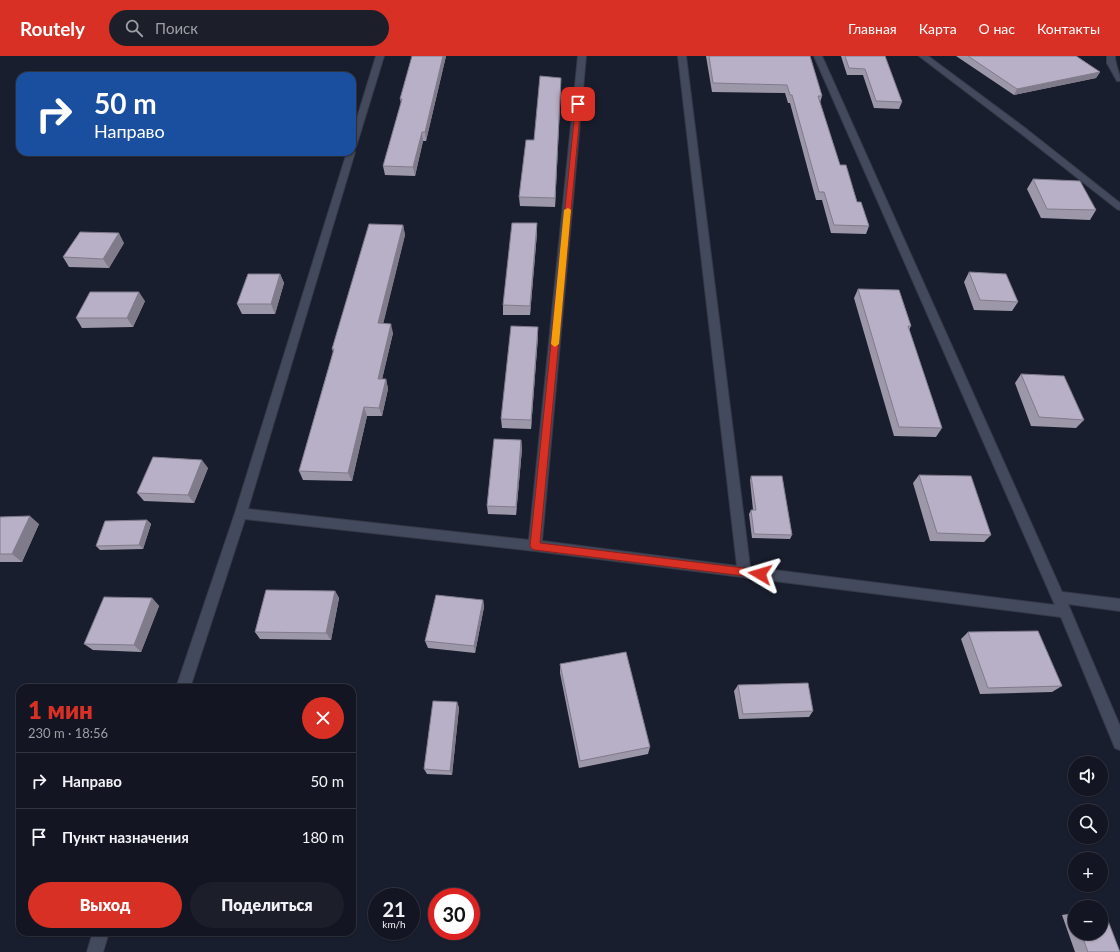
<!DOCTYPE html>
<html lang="ru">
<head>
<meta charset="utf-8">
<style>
  body { margin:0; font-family:Lato,sans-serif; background:#1c1f2a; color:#f1f3f6; height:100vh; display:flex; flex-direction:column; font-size:15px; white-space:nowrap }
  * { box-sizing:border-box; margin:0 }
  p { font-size:13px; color:#9d9fa5 }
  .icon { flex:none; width:22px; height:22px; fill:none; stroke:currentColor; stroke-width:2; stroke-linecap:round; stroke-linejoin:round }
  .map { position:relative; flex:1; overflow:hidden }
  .sheet { position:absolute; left:16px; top:628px; width:340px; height:252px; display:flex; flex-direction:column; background:#131622; border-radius:12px; box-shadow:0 1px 3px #0004,0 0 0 1px #323540 }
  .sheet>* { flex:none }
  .guide { position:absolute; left:16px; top:16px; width:340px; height:84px; border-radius:12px; box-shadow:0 1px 3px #0004,0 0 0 1px #323540; background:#1a4fa0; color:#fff; overflow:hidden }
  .controls { position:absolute; left:1068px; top:700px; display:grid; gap:8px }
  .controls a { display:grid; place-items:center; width:40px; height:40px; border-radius:50%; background:#131622; box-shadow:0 1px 3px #0004,0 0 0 1px #323540; font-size:20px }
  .speed { position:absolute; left:368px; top:832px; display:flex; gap:8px; font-size:20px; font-weight:700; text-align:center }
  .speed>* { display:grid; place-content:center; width:52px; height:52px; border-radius:50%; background:#131622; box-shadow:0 1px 3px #0004,0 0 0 1px #323540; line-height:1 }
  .speed small { font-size:10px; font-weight:400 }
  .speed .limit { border:6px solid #d22; background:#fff; color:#111 }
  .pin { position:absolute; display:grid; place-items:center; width:34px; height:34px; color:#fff; margin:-17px; border-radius:8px; box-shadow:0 2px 6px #0006 }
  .me { position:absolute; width:44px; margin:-22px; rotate:277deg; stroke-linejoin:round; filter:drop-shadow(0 0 3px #0008) }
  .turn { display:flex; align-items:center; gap:14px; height:84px; padding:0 12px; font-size:18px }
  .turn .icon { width:52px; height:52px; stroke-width:2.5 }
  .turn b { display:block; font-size:28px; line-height:34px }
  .round { display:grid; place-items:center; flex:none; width:42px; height:42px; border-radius:21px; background:#1c1f2a }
  .headline { display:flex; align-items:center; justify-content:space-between; height:68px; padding:0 12px }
  h1 { font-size:24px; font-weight:800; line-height:30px; color:#d93025 }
  .cta { display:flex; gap:8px; margin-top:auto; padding:8px 12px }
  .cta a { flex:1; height:46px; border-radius:24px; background:#d93025; color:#fff; font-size:16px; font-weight:800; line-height:46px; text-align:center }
  .cta a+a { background:#1c1f2a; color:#f1f3f6 }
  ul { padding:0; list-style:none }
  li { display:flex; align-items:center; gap:12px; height:56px; padding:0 12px; border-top:1px solid #323540 }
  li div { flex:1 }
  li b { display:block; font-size:15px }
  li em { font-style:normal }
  header { display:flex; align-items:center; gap:24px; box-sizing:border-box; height:56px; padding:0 20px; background:#d93025; color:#fff }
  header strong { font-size:19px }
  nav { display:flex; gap:22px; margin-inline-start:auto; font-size:14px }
  .search { width:280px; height:36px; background:#1c1f2a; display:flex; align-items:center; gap:10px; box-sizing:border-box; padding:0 14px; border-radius:22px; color:#9d9fa5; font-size:15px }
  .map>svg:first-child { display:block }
</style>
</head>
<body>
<header>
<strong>Routely</strong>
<div class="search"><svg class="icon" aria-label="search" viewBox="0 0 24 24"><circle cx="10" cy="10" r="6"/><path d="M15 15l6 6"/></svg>Поиск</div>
<nav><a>Главная</a><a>Карта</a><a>О нас</a><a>Контакты</a></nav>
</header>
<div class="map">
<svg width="1120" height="896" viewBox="0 0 1120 896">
  <rect width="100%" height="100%" fill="#191e2e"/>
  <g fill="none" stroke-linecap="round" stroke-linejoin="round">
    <defs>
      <path id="minor" d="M376,0H384L356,91L352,93V78Z
        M578,0H586L542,485L737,510L678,0H686L750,511L1055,549L814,0H822L1062,536L1120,543V555L1068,548L1120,670V694L1115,692L1061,561L535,495L245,463L190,632H176L235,457L347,96H352V94L355,96L248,453L529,484Z
        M919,0H928L1025,72L1120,147V154L1117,153L1019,76Z
        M1107,0H1115C1115,9 1120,16 1120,25H1117L1107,7Z
        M93,876H109L103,896H87Z"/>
    </defs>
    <use href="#minor" stroke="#363946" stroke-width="2"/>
    <use href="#minor" fill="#444a5d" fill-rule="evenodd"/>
  </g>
  <path fill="#9d97aa" d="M446,0L426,85H423L415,120L385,119L383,110L401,47L400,43Z
    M706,0H810L822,40L820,47L840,109L869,170L866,178L831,177L822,144H816L790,47H788L785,37L712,36Z
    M841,0H885L902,46L899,53L874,52L863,19H847Z
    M956,0H1076L1100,16L1096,22L1014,39Z
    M561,22L555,151L520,150L519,141Z
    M1033,123L1096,154L1090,164L1041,162L1027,133Z
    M537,167V177L530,259H503V249Z
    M403,169L405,179L383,267L393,277L382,323H386L388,333L382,360H367L352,425L303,424L299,415L333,296L332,293Z
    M124,187L109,212L69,211L63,201Z
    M969,216L1018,246L1012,255L974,254L964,226Z
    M280,218L284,227L275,258H242L237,248Z
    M858,233L911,270L909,274L942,372L936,381L894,380L854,242Z
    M145,245L133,271L82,272L76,262Z
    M538,280L531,373L502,372L501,363Z
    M1021,318L1084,364L1076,372L1031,370L1015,327Z
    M521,384L522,393L516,459L488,458L487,450Z
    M208,412L194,447L144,445L137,437Z
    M919,419L991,479L984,486L930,485L913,427Z
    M751,420L792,479L790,483L752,482L749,458L751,454H753L750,424Z
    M0,461L39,468L22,506H0Z
    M147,464L151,468L143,493L100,494L96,490Z
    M335,535L339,542L331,584L260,583L255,576Z
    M152,542L159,550L141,596L93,594L84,588Z
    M483,544L484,551L475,597L428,592L425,585Z
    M968,576L1062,630L1052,636L980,638L961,583Z
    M560,608L650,691L648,698L579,712L560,617Z
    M738,629L813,655L809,661L739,663L734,635Z
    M457,646L459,652L452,719L427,718L424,713Z
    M1075,857V877H1101L1120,896H1075L1062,859Z"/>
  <path fill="#807b8b" d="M443,0H446L426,85L425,76Z
    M1100,16L1096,22L1014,39L1017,33Z
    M561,22V31L555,151V142Z
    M422,76L423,85L415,120L413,111Z
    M537,167V177L530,259V250Z
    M403,169L405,179L381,277L378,267Z
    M119,177L124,187L109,212L103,203Z
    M280,218L284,227L275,258L271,248Z
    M139,236L145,245L133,271L127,262Z
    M391,268L393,277L380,332L378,323Z
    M538,271V280L531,373V364Z
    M386,323L388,333L382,360L379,352Z
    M364,351L367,360L352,425L348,417Z
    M521,384L522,393L516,459V451Z
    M202,404L208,412L194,447L188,439Z
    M30,460L39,468L22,506L12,498Z
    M147,464L151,468L143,493L139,489Z
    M335,535L339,542L331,584L326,577Z
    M152,542L159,550L141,596L134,589Z
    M483,544L484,551L475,597L474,590Z
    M457,646L459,652L452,719L450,715Z"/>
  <path fill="#b7b0c6" stroke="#807b8b" d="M412,0H443L425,76H422L413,111L383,110L402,43H400Z
    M709,0H810L822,40H818L840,109H846L857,146H861L869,170L834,169L824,136H819L792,39H790L787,29L713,27Z
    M845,0H885L902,46L876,45L865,13L849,12Z
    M968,0H1076L1100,16L1017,33Z
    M540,20L561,22L555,142L519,141L526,84H534Z
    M1033,123L1080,125L1096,154L1047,153Z
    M512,167H537L530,250L503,249Z
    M369,168L403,169L378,267L391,268L378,323H386L379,352L364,351L348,417L299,415L334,293H332Z
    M80,176L119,177L103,203L63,201Z
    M969,216L1006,218L1018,246L980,244Z
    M248,218H280L271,248H237Z
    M858,233L899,234L911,270H908L942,372L899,371Z
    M90,236H139L127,262H76Z
    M511,270L538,271L531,364L501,363Z
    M1021,318L1064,320L1084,364L1039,361Z
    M494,383L521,384L516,451L487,450Z
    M153,401L202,404L188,439L137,437Z
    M919,419L971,420L991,479L937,477Z
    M751,420H782L792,479L754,478L751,454H756Z
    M30,460L12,498H0V461Z
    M147,464L139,489L96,490L105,465Z
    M266,534L335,535L326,577L255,576Z
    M436,539L483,544L474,590L425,585Z
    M104,541L152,542L134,589L84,588Z
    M1038,575L1062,630L988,632L968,576Z
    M626,596L650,691L580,705L560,608Z
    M808,627L813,655L743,658L738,629Z
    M433,645L457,646L450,715L424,713Z
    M1101,857H1105L1120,896H1088L1081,877H1101Z"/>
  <path fill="#d93025" stroke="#8d1f18" d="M576,46L581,48L540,487L760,514L763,515L764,518L763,521L760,522L535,494L532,493L530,490Z"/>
  <path fill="#f59e0b" d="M568,152L571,154L559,288L555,291L551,288L564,154Z"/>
</svg>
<div class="controls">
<a><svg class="icon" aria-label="sound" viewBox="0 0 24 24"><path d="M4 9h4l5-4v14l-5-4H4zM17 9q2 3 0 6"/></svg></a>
<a><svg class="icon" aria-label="search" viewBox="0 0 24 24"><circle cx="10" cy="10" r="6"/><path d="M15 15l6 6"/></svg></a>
<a>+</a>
<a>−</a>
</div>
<div class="speed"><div>21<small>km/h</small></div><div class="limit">30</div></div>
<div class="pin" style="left:578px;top:48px;background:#d93025"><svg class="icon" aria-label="arrive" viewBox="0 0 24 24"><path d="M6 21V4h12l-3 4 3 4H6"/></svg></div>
<svg class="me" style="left:760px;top:518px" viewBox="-20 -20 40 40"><path d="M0-17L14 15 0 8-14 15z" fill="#d93025" stroke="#fff" stroke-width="4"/></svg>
<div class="guide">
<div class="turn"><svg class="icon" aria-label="right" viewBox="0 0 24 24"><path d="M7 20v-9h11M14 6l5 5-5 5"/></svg><div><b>50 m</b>Направо</div></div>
</div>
<section class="sheet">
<div class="headline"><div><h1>1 мин</h1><p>230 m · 18:56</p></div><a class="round" style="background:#d93025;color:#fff"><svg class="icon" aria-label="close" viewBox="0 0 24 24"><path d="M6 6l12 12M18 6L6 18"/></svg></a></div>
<ul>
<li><svg class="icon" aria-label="right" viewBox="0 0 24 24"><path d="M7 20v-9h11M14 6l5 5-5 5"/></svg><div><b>Направо</b></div><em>50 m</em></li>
<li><svg class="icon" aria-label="arrive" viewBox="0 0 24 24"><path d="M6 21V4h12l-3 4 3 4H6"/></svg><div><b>Пункт назначения</b></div><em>180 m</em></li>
</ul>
<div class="cta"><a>Выход</a><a>Поделиться</a></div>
</section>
</div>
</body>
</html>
